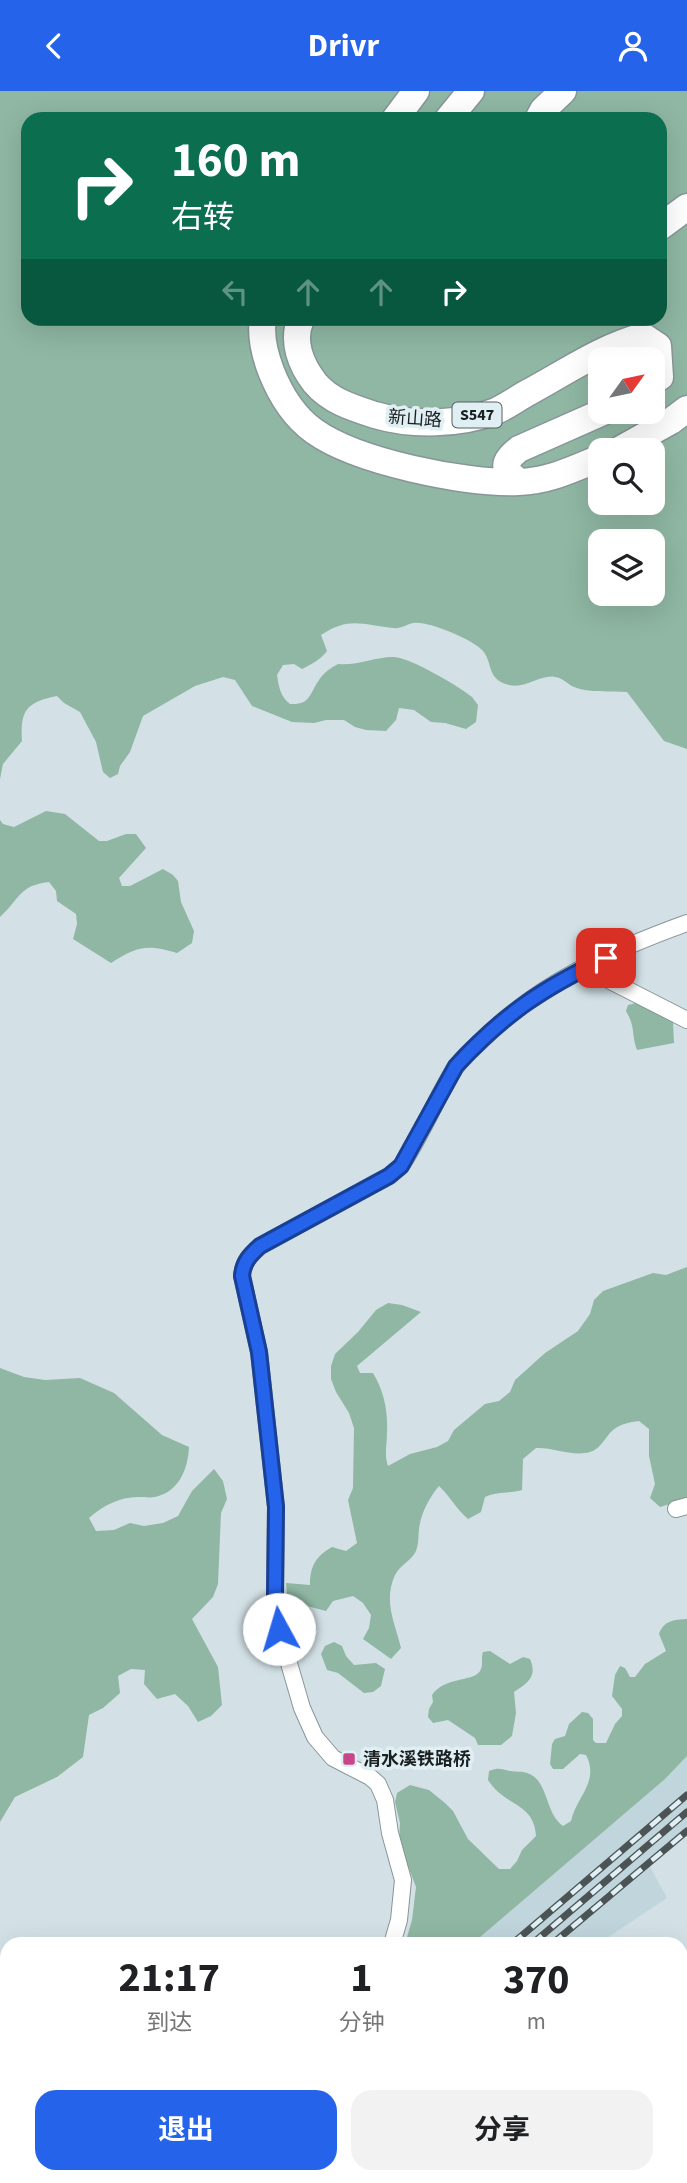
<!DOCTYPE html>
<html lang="zh">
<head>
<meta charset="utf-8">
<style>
  body { margin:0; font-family:"Source Sans 3","Noto Sans SC",sans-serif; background:#f2f2f2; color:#202124; height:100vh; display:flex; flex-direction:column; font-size:26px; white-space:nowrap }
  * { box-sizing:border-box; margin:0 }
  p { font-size:23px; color:#757577 }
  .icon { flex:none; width:38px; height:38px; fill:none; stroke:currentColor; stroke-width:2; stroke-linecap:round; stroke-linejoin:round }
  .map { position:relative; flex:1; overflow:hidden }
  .sheet { position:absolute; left:0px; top:1846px; width:688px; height:247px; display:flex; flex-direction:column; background:#fff; border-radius:21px 21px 0 0; box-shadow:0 7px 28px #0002 }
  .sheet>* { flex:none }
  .banner { position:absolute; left:21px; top:21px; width:646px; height:214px; border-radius:21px; box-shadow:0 7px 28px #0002; background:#0b6e4f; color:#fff; overflow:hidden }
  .needle { width:46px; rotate:57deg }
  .buttons { position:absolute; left:588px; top:256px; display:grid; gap:14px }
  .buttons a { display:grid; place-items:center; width:77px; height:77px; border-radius:14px; background:#fff; box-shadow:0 7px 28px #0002; font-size:35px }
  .pin { position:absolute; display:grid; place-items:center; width:60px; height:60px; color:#fff; margin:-30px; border-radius:14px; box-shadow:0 4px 10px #0006 }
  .me { position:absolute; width:77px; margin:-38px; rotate:354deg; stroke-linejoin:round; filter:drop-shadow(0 0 5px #0008) }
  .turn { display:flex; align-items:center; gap:24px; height:147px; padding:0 35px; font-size:32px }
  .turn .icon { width:91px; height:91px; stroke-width:2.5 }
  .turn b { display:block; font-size:49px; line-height:60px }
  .lanes { display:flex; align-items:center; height:66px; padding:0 35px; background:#0003; justify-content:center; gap:35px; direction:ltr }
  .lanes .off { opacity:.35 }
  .eta { display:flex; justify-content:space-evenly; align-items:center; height:119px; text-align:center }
  .eta b { font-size:42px; font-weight:700; line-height:49px }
  .primary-button { display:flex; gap:14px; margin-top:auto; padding:14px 35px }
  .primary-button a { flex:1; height:80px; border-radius:21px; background:#2563eb; color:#fff; font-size:28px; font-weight:700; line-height:80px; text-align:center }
  .primary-button a+a { background:#f2f2f2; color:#202124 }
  header { display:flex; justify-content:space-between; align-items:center; height:91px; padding:0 35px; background:#2563eb; color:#fff; font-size:32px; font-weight:700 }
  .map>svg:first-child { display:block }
</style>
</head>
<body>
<header><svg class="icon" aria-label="back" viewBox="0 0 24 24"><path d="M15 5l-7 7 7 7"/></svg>Drivr<svg class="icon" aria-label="person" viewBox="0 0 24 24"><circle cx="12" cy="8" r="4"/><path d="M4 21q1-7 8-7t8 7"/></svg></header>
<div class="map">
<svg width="687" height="2092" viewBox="0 0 687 2092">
  <rect width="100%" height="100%" fill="#d3e1e6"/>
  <path fill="#c0d6dc" d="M687,1665V1741L649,1774L667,1807L598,1853H472L665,1688Z
    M687,1955V2052L681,2056V1960Z
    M191,2086H303L296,2092H182Z
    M522,2086H637L628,2092H514Z"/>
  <path fill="#8fb7a3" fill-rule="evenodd" d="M0,0H687V658L664,650L627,601C611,600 589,602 574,596C567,593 563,587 555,586C541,583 526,598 509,594C485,588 494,570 481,558C471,548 427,529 413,532C405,534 401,538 393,537C362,534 350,525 321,544L327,560C320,569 312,573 302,578L294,573L283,574L277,584C279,596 280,605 290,613C311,614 309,603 319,589C324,581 331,577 338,573C357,575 374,566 393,566C410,566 458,595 472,606L478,614L476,631L466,638L445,632L431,631L414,619L399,617L396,629L386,640L366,639L355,636L344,629H326L314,632L292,631L252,615L235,589L223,586L195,595L143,625L130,661L120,675L118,683L110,687L103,681L96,651L80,621L64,612L57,605C26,611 20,620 22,650L3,673L0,688ZM28,28H660V228H28ZM600,268H653V320H600ZM600,359H653V411H600ZM600,450H653V502H600Z
    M46,720L65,723L99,750H107L126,743H136L146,757L119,787L122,795H130L163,778L173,784L178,790L181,811L194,840L192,852L177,862C146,853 138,855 111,872L73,848L77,833L76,823L57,810L56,800L49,791C19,794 19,809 0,826V729L3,733L14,736Z
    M636,912L673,931L674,952L637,959C631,943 636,937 626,920L628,914Z
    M687,1176V1408L660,1416L650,1407L655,1393L649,1365V1338L639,1330C630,1331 620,1333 613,1339C605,1346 601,1358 590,1361C572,1366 553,1356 536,1357L523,1368L522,1399C509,1403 497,1400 485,1406L481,1421L468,1428C456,1418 450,1405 439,1395C429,1407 421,1422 419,1438C418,1446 419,1452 416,1460C412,1469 400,1474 395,1484C383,1510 395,1532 401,1557L391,1568L363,1548L369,1537L371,1524L363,1512L353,1505L333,1510L326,1520L307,1515L301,1527H289L286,1492L310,1494C310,1475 316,1465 332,1456L346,1460L357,1452L348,1409L353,1397L354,1337L349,1322L336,1301L331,1288V1275L335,1263L358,1241L376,1219L388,1212L402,1214L421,1221L357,1275L360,1282H373C384,1300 388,1320 387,1342C387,1354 384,1363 388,1375L410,1363L437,1356L448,1350L454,1339L485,1313L499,1310L510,1301L515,1289L545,1262L578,1240L590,1223L594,1209L603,1200L653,1182L666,1184Z
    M0,1277L24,1286L45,1289L80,1287L114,1302L162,1344L189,1356C188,1378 179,1401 155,1406C150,1407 143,1406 138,1406C120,1406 102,1415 89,1427L96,1440L114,1439L130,1432L144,1435L163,1432L178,1425L192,1400L214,1378L223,1390L227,1408L221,1422L218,1493L213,1506L192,1528L218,1576L222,1614L211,1625L198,1631L188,1615L175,1603L157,1608L144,1593L145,1579L131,1578L118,1585L120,1602L103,1617L89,1624L83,1666L57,1686L15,1706L0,1731Z
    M687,1528V1665L665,1688L472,1853H405L412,1829L416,1796L399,1751L400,1732L395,1711L397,1702L410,1694L429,1699L445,1712L453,1720L468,1748L499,1778H510L517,1770L522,1759L536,1745C534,1711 505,1716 488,1689L489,1680C499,1676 501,1678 510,1680C516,1681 522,1680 527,1682C549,1689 544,1721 563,1735L571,1730C576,1706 600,1691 586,1664L580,1663L563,1678H553L550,1673L552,1653L555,1648L565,1645L569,1633L582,1621L588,1622L593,1628V1649L596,1652H606L615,1633L622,1625V1618L612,1605L615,1584L620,1575L625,1577L630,1586H635L645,1573L666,1560L659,1543C664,1529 674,1529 687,1528Z
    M334,1551L342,1555L346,1565L354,1574L376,1572L385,1578L381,1595L373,1601L364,1602L338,1582L327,1579L321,1563L325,1555Z
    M490,1560L510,1573L523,1566L530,1568C538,1586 527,1592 514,1601L516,1622L512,1645L501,1654H478L475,1647L448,1629L433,1632L428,1626L429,1618L433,1611L432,1604C446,1584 476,1592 481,1578C483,1573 481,1567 483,1561Z
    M119,2086H191L182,2092H117Z"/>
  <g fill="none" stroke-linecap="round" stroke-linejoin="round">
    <defs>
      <path id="minor" d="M585,877L687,929
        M676,1418L687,1415
        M392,1853L399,1829L403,1789L390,1742L385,1709L378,1693L370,1686L333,1667L315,1646L302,1617L279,1538L275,1504L276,1416L259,1261L242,1185C243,1171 250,1164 260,1155L389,1085L401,1075C422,1044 435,1009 455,977C462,967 472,958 481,950C538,893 612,859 687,832
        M99,2092L101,2086"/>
      <path id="primary" d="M395,28L416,0
        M448,28L471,0
        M538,28L543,19L563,0
        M660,136L687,116
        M263,228C260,245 265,264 271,280C280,303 293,325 314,340C357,371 466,393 519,391C549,390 573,378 600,367
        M301,228C291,250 301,274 315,292C330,310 353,317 375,324C412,335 460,334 496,320C507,315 518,307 529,301C566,281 602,256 643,245L658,255L660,286L653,290
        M619,359L671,330L687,318
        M519,391C502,377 502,372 519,358L605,320"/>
    </defs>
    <use href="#minor" stroke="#889599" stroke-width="18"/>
    <use href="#primary" stroke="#889599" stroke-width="29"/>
    <use href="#minor" stroke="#fff" stroke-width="16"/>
    <use href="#primary" stroke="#fff" stroke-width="26"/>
    <defs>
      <path id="rail" d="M512,1853L687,1704
        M532,1853L687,1721
        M552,1853L687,1740
        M681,1986L687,1981
        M681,2000L687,1995
        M681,2030L687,2026
        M228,2092L235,2086
        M248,2092L255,2086
        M275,2092L281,2086
        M550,2092L557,2086
        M567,2092L574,2086
        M592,2092L601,2086"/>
    </defs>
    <use href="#rail" stroke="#4b5355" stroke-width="7"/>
    <use href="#rail" stroke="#e0eff3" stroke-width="4.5" stroke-dasharray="13" stroke-linecap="butt"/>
  </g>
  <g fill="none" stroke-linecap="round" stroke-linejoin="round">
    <defs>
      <path id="route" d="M279,1538L275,1504L276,1416L259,1261L242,1185C243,1171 250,1164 260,1155L389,1085L401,1075L456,975C504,923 543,897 606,867"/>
    </defs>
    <use href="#route" stroke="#184099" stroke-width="18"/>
    <use href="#route" stroke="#2563eb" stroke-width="12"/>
  </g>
  <rect fill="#ca4588" stroke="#e0eff3" stroke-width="2.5" x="342" y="1661" width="14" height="14" rx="3.5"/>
  <g text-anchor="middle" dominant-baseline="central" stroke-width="7" stroke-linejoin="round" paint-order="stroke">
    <rect fill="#e0eff3" stroke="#565e60" stroke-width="2" x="452.5" y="311.5" width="49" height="25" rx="5"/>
    <g font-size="16" font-weight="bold" fill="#1b2021">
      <text x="477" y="324">S547</text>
    </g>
    <g font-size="18" fill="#1b2021" stroke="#e0eff3">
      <text transform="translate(415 328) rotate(4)">新山路</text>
    </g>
    <g font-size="18" font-weight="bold" fill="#1b2021" stroke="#e0eff3" text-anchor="start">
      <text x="363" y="1668">清水溪铁路桥</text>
    </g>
  </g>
</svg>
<div class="buttons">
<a><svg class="needle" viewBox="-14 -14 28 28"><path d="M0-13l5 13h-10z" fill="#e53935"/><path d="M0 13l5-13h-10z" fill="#757577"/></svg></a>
<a><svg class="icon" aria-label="search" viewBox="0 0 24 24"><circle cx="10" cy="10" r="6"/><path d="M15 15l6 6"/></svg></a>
<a><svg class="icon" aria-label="layers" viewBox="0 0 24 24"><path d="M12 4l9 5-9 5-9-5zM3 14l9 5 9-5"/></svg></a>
</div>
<div class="pin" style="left:606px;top:867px;background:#d93025"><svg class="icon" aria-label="arrive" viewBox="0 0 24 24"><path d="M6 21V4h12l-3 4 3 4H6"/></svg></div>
<svg class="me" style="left:279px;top:1538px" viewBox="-20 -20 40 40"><circle r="19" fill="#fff"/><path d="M0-13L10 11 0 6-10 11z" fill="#2563eb"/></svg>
<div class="banner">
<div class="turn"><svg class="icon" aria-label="right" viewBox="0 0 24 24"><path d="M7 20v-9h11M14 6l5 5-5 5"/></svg><div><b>160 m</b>右转</div></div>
<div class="lanes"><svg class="icon off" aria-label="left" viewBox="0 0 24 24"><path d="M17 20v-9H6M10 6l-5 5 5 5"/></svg><svg class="icon off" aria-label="ahead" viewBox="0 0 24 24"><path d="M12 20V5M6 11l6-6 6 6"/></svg><svg class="icon off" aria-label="ahead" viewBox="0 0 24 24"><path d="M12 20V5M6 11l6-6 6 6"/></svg><svg class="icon" aria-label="right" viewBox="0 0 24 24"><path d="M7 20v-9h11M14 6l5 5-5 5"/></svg></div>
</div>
<section class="sheet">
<div class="eta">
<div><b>21:17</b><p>到达</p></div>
<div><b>1</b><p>分钟</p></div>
<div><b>370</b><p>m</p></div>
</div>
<div class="primary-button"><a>退出</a><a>分享</a></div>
</section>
</div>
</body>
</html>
